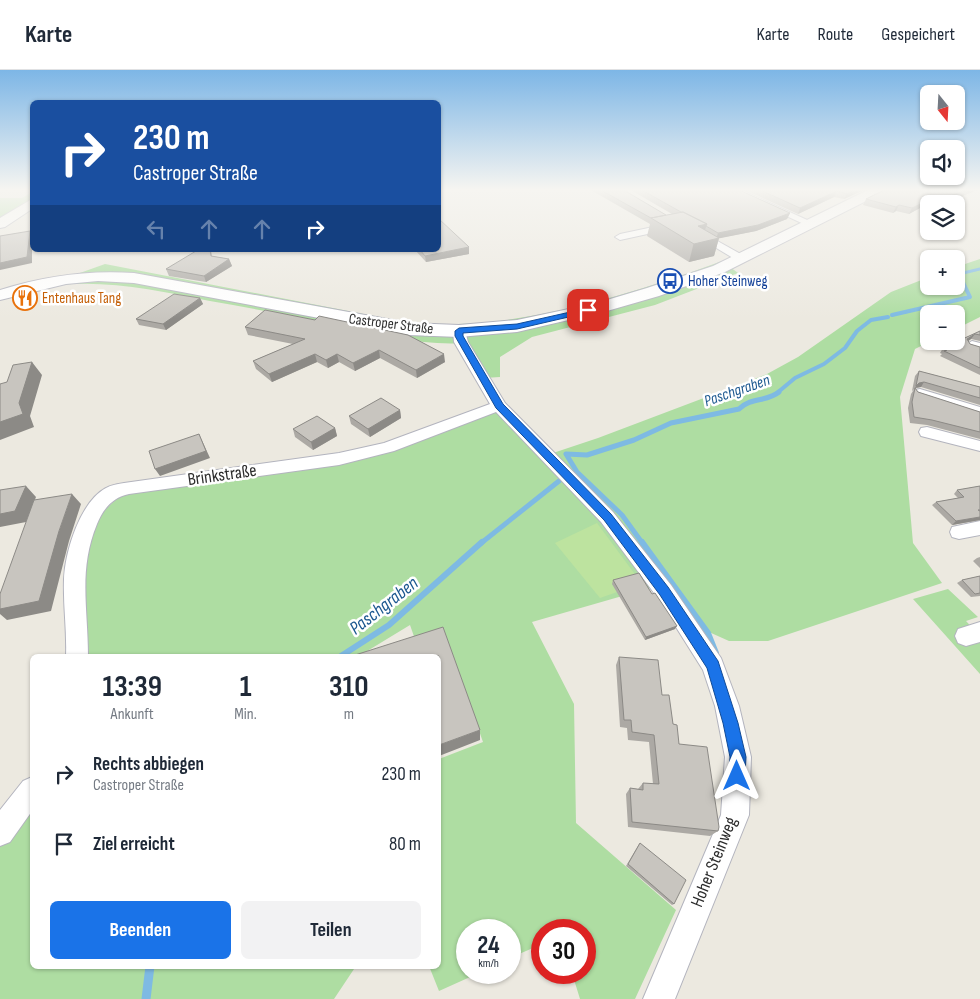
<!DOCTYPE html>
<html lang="de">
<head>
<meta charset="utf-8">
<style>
  body { margin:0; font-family:"Sofia Sans Condensed",sans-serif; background:#f2f2f3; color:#1f2937; height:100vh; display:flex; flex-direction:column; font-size:19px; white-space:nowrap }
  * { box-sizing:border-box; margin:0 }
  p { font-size:16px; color:#747a83 }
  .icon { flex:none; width:28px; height:28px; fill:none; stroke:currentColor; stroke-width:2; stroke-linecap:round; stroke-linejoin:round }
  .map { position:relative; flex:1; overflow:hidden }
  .drawer { position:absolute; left:30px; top:584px; width:411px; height:315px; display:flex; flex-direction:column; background:#fff; border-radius:8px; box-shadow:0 1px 4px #0004 }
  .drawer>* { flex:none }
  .top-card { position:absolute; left:30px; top:30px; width:411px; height:152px; border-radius:8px; box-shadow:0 1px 4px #0004; background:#1a4fa0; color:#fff; overflow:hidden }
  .needle { width:32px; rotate:162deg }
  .buttons { position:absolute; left:920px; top:15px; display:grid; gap:10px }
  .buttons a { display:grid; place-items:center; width:45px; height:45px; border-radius:8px; background:#fff; box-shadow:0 1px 4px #0004; font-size:25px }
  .speed { position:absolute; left:456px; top:849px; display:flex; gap:10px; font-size:25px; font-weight:700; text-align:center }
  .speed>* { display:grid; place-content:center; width:65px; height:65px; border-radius:50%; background:#fff; box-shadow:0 1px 4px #0004; line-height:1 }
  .speed small { font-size:12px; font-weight:400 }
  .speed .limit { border:8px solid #d22; background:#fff; color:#111 }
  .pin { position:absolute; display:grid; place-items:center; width:42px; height:42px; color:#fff; margin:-21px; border-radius:10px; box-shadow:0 2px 8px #0006 }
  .me { position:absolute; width:55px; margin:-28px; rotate:0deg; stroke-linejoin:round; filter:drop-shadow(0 0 4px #0008) }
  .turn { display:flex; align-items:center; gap:18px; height:105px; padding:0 20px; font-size:22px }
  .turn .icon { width:65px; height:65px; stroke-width:2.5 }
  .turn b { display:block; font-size:35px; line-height:42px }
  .lanes { display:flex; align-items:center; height:48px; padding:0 20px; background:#0003; justify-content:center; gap:25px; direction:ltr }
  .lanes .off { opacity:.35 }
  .eta { display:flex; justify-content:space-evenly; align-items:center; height:85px; text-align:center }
  .eta b { font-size:30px; font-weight:700; line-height:35px }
  .primary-button { display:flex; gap:10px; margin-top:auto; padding:10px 20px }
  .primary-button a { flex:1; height:58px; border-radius:8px; background:#1a73e8; color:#fff; font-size:20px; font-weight:700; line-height:58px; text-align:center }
  .primary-button a+a { background:#f2f2f3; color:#1f2937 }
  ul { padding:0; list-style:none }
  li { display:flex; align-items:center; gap:15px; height:70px; padding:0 20px }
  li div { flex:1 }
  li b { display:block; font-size:19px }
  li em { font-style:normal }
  header { display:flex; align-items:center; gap:30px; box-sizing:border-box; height:70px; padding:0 25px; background:#fff; border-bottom:1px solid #e0e1e3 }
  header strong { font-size:24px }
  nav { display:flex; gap:28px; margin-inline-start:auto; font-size:18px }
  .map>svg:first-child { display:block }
</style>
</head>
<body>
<header>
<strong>Karte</strong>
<nav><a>Karte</a><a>Route</a><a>Gespeichert</a></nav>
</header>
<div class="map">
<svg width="980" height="929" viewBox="0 0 980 929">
  <rect width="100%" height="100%" fill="#ece9e0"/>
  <path fill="#aedda2" d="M32,122V131L0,150V128H22Z
    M980,189V247L956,259V244H929V271H931L915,279L900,327L913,473L942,513L768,571H729L700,558L550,384L598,368L767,304L798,287L891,222L929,207V216H956V197Z
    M722,191L738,203L655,235L532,267L500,287V307L484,308L465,273C423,276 385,265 345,257C300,247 255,239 210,231C161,221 109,210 59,215L63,209L105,194L415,254C446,254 477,255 507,250C581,239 652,217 722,191Z
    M498,337L530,368L657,516L532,552L574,634L576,753L676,840L635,929H580L572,903L585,902V860H542V874L510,888V860H468V902L479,903L439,921L429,896H439V689L483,672L446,567L417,575L410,555L359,586H81L77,503L95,449L121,425L338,391Z
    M948,519L978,547L966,551L980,566V604L913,529Z
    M32,726V896H356L334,929H0V767L12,755Z"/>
  <path fill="#bde39f" d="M597,453L637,507L612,514L617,522L600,528L555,473Z"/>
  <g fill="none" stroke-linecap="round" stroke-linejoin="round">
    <path stroke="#7ebae3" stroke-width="3" d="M960,208L959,204L980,199"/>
    <path stroke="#7ebae3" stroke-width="4" d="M892,245L970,227L960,206
      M777,323L795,308L824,294L845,278L857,261L871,250L888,247"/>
    <path stroke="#7ebae3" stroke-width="5" d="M480,474L559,411
      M643,474L622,445L577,402L566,384L587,385L634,370L671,353L739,339C751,327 767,332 779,322"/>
    <path stroke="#7ebae3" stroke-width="6" d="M642,472L708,563L716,583
      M341,586L389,555L482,472"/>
    <path stroke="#7ebae3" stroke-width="9" d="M146,929L150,896"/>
    <defs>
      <path id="street" d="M728,119H739L816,154L811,157L808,156Z
        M672,153L677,156L675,158L620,170L615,167L620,164Z
        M696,159L746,187L747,189L746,191H738L693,164V160Z
        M459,257L465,261L468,272L505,333L613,442L671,515L721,588L739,636L751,687L749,745L675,929H643L721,745L725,687L715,636L703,600L657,527L601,452L496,342L394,381L339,395L129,424C113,427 103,439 97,454C78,500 88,538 88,586H66C67,560 63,535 64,509C65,482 80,432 106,418C111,415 118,414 124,413L339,383L384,373L490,334L454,272L453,261Z
        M972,271L980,273V282L967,278L965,275Z
        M920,319L980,337V347L915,326L913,323L915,320Z
        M927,357L980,371V381L921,366L919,362L921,358Z
        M980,451V465L959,469L952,467L950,462L952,457Z
        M980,552V572L966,576L958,573L955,566L958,559Z
        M32,707V741L10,772L0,776V740L23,711Z"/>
      <path id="secondary" d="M870,119H886L884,122L725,202L659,226L607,241L517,262L459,267L409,265L134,213L98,211L66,214L0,230V220C45,206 87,200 134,203L409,253L459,255L517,250L597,233L647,218L713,196Z
        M32,129V139L5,157L0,158V148Z"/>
    </defs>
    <use href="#street" stroke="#b3b4be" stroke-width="2"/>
    <use href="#secondary" stroke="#b3b4be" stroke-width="2"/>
    <use href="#street" fill="#fff" fill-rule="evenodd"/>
    <use href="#secondary" fill="#fff" fill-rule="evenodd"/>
  </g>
  <path fill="#aca9a4" d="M589,119H622L666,145L672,144L629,119H737L790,143L787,149L756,161L719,168L714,186L689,192L647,166L650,154Z
    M743,119H866L844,129L834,127L798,144Z
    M886,119H980L942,134L929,133L909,144L896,141L893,143L863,135L866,129Z
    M469,177V184L426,192L415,180H439Z
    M211,180L212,186L229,189L232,196L206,212L169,206L166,199Z
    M200,228L203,234L166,260L139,255L136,249Z
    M265,240L445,292L417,308L380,288L355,301L339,292L328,298L317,292L272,312L256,299L253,291L293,274L248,265L245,257Z
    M980,261V271L971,269L968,271L970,274L980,277V305L940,286L942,284L940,283L943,278Z
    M919,301L980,317V335L921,317L915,318L912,321L915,306Z
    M915,318L918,322L980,342V369L927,355L910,353L908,338L911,324Z
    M400,340L401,348L370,367L351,354L349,346Z
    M335,358L337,366L313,380L295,367L293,359Z
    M980,416V450L952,455L932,435L936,432L958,428L954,424L957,420Z
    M980,487V498L973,491L977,488Z
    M980,506V526L971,527L957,513L962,510Z
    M613,510L652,524L675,559L645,570L612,514Z
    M619,587L662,625L673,654L679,674L718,761L710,766L628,757L626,724L630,718L638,719L643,713L653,714L649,672L628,670L627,658L620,657L616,595Z
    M640,773L674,834L672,835L626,796L639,774Z"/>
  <path fill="#8c8a86" d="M857,119H866L844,129L847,124Z
    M969,119H980L942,134H938L940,130Z
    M837,121L834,127L798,144L800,138Z
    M933,128L929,133L909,144L912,138Z
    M899,135L896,141L893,143L896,137Z
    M790,143L787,149L756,161L716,169L718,163Z
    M707,154L701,172L719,168L714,186L689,192L698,156Z
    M30,161L32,166V193L0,200V193Z
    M469,177V184L426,192L425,186Z
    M229,189L232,196L206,212L204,206Z
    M200,228L203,234L166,260L163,254Z
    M975,264L971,269L963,275L967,269Z
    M379,280L380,288L355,301L353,293Z
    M315,284L317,292L272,312L269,304Z
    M337,284L339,292L328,298L326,290Z
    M444,284L445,292L417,308L416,300Z
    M32,292L42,305L30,346L34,357L0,370V352Z
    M924,312L921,317L915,318L912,321L919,313Z
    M400,340L401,348L370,367L368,359Z
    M335,358L337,366L313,380L311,372Z
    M199,364L210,388L160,406L155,399Z
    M26,416L36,427L26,452L0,457V444Z
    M72,424L81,434L69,471L51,541L7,550L0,544V539L59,461Z
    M980,447V450L952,455L956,451Z
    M677,556L675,559L645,570L646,567Z
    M480,660V670L439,686V675Z"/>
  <path fill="#c8c5bf" stroke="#8c8a86" d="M599,119H622L666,145L651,148Z
    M640,119H737L790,143L758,155L718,163L706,156L707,154L683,142H681Z
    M758,119H857L847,124L837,121L800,138Z
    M886,119H969L940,130L933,128L912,138L899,135L896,137L866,129Z
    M683,142L707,154L698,156L719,168L694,174L651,148Z
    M439,149L469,177L425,186L420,180H439Z
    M30,161L27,187L0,193V166Z
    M196,180H210L211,186L229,189L204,206L166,199L196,181Z
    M174,224L200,228L163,254L136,249Z
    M265,240L315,250L319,246L408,265L444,284L416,300L379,280L353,293L337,284L326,290L315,284L269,304L253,291L305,269L245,257Z
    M980,261V265L975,264L967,269L970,274L980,277V298L944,281L947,280L943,278Z
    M32,292L19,333L23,344L0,352V314L7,312L13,295Z
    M919,301L980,317V328L924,312L919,313L916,316Z
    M915,318L918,322L980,342V362L932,350L914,347L912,332Z
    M381,328L400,340L368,359L349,346Z
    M317,346L335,358L311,372L293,359Z
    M199,364L206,381L155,399L149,381Z
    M26,416L15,441L0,444V420Z
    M980,416V440H978L980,441V447L956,451L936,432L964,427L957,420Z
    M72,424L59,461L39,531L0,539V524L34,430Z
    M639,503L652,524L655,523L677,556L646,567L613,510Z
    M980,506V523L975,524L962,510Z
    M443,557L480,660L439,675V586H352Z
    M619,587L658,590L662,625H669L673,654L677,655L679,674L707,677L719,757L718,761L632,752L630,718L643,720V713L659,714L654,665L632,662L631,650H624Z
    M640,773L686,810L674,834L628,794Z"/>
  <linearGradient id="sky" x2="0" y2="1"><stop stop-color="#7db6e6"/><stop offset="0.48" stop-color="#f6f5f1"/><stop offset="1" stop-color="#f6f5f1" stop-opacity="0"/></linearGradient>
  <rect width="980" height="249" fill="url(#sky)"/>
  <path fill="#1a73e8" stroke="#114b97" d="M588,238L590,239V242L517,259L463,263V266L503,334L611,444L668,517L718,591L738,653L746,687L745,706L743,712L737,714L732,712L729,706L730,687L723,653L707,598L660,525L604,450L496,338L455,266V261L459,258L517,254Z"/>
  <defs>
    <symbol id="bus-ring" viewBox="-11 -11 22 22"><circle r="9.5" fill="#fff" stroke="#1a4fb4" stroke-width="1.5"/><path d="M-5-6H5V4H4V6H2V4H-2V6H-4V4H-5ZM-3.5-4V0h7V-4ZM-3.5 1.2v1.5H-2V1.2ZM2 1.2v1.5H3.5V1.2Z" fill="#1a4fb4"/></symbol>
    <symbol id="restaurant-ring" viewBox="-11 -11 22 22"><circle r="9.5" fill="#fff" stroke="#e8710a" stroke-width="1.5"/><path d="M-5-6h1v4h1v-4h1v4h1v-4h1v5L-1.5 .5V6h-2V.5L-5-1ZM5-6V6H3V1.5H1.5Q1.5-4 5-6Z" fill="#e8710a"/></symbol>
  </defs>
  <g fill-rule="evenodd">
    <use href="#bus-ring" x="656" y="197" width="28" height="28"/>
    <use href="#restaurant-ring" x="11" y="214" width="28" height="28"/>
  </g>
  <g text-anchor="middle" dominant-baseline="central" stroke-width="5" stroke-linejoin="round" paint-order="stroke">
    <g font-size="15" fill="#164399" stroke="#fff" text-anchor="start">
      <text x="688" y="211">Hoher Steinweg</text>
    </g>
    <g font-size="15" fill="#c56008" stroke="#fff" text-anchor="start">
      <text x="42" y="228">Entenhaus Tang</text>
    </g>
    <g font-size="15" fill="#2c2c2c" stroke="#fff">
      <text transform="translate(391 254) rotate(7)">Castroper Straße</text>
    </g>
    <g font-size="16" font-style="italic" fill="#1c5890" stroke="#fff">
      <text transform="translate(737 321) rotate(-19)">Paschgraben</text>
    </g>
    <g font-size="18" fill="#2c2c2c" stroke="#fff">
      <text transform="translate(222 405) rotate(-8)">Brinkstraße</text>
      <text transform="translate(714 792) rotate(-68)">Hoher Steinweg</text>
    </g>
    <g font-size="19" font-style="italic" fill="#1c5890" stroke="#fff">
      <text transform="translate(384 536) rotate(-38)">Paschgraben</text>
    </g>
  </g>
</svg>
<div class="buttons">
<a><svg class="needle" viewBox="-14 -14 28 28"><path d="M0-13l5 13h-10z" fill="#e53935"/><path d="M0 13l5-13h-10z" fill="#747a83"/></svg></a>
<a><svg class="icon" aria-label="sound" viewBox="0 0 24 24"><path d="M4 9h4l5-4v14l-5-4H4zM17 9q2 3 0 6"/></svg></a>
<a><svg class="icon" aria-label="layers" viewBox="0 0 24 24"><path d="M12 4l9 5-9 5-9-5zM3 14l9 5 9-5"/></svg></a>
<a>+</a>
<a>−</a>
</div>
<div class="speed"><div>24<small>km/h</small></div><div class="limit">30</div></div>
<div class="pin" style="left:588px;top:240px;background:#d93025"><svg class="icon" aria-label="arrive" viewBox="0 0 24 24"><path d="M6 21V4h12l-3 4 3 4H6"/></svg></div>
<svg class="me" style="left:737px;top:706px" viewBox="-20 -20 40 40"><path d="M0-17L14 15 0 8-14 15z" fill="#1a73e8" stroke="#fff" stroke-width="4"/></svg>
<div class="top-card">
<div class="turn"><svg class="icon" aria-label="right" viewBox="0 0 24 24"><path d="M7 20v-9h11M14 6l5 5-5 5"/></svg><div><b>230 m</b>Castroper Straße</div></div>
<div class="lanes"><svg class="icon off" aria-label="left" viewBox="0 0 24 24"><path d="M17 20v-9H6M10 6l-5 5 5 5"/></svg><svg class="icon off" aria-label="ahead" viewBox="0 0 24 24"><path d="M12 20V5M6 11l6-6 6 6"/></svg><svg class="icon off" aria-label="ahead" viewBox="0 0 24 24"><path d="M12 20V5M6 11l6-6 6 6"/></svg><svg class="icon" aria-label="right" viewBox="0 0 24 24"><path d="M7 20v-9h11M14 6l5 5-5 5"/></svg></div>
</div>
<section class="drawer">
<div class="eta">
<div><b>13:39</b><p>Ankunft</p></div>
<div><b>1</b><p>Min.</p></div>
<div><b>310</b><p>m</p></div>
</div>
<ul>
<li><svg class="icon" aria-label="right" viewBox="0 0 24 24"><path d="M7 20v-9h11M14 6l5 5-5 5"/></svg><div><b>Rechts abbiegen</b><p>Castroper Straße</p></div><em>230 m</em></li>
<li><svg class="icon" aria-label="arrive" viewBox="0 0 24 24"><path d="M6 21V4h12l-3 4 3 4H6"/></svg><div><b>Ziel erreicht</b></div><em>80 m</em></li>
</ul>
<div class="primary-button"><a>Beenden</a><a>Teilen</a></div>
</section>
</div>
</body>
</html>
